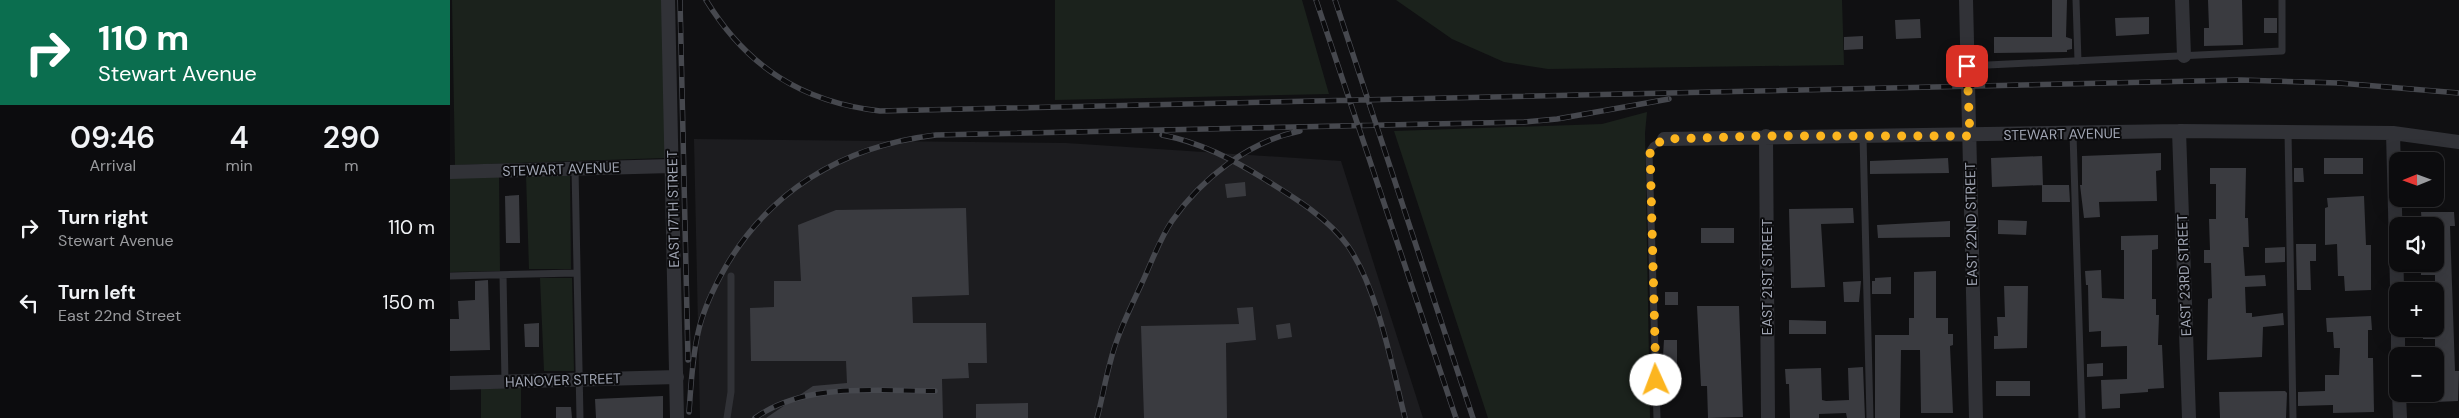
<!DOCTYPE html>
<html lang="en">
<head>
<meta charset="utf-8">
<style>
  body { margin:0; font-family:"DM Sans",sans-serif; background:#1a1a1c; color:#f1f3f6; height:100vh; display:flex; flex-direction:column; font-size:19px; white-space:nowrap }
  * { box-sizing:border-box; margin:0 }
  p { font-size:16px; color:#9a9b9e }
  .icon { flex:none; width:28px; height:28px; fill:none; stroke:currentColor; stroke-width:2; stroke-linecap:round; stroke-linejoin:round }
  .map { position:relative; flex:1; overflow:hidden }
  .side { display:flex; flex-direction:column; background:#0c0c0e; width:450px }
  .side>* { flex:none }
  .guide { background:#0b6e4f; color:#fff; overflow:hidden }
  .needle { width:32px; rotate:269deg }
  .controls { position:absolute; left:1939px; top:152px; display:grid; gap:10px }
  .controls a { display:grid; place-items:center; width:55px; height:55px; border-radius:10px; background:#0c0c0e; box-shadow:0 5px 20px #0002,0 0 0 1px #2c2c2e; font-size:25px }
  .pin { position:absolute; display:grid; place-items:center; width:42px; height:42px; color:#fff; margin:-21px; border-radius:10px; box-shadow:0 2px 8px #0006 }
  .me { position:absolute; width:55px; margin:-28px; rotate:358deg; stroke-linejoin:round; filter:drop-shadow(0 0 4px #0008) }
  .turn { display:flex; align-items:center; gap:18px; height:105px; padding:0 15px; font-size:22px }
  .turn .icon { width:65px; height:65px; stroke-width:2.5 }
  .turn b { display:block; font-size:35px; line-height:42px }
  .eta { display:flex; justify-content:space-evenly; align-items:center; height:85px; text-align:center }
  .eta b { font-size:30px; font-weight:600; line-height:35px }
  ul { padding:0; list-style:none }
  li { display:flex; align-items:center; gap:15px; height:75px; padding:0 15px }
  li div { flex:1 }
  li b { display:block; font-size:19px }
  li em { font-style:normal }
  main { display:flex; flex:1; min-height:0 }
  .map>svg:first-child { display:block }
</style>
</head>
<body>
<main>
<section class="side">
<div class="guide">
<div class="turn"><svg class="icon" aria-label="right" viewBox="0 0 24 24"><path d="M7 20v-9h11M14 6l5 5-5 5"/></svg><div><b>110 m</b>Stewart Avenue</div></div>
</div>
<div class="eta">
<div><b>09:46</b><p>Arrival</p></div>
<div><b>4</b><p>min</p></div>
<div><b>290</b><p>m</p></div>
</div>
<ul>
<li><svg class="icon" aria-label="right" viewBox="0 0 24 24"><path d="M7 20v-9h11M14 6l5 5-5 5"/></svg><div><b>Turn right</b><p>Stewart Avenue</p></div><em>110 m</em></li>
<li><svg class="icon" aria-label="left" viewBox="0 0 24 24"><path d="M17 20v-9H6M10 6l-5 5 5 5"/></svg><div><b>Turn left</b><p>East 22nd Street</p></div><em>150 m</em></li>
</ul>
</section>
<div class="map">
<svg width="2009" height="418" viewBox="0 0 2009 418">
  <rect width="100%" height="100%" fill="#101012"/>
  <path fill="#1c1c1f" d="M244,139L616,143L891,161L973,418H250Z"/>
  <path fill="#1b221c" d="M2,0H213L215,158L5,165Z
    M605,0H852L879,94L605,100Z
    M946,0H1392L1394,65L1098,69L1054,62L1002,39Z
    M1197,112L1195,133L1200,418H1038L944,131L1152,124Z
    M120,173L121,269H79L76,175Z
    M49,176L50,271L0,272V177Z
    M122,278L124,371H94L90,278Z
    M71,388V418H31V389Z"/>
  <path fill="#3a3b40" d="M1602,0H1617L1616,37L1622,39V49L1617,50V52L1544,53V37H1602Z
    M1758,0H1792L1793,45L1754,46V28H1759Z
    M1699,17V34L1666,36L1665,18Z
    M1814,18H1827V33H1814Z
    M1470,19L1471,38L1446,39L1445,20Z
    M1413,36V49L1394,50V37Z
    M1711,153V170L1706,171L1707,201L1649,202L1650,217L1634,218L1630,185H1632V156Z
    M1592,156L1593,185L1542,187L1541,158Z
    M1498,158L1499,173L1420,174V161Z
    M1874,158H1913V174H1874Z
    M1760,168H1796L1795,218H1798L1799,247H1793L1795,276L1815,275L1816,286L1795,287L1796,313H1802V317L1833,313L1834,325L1813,327L1812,357L1757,360L1758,299L1762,298L1761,263H1754V250H1760L1759,219H1766V184H1760Z
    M1844,168H1853L1854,182H1844Z
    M795,182L796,196L777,198L775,184Z
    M1592,185H1619L1620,202H1592Z
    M69,195L70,243H56L55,196Z
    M1914,196L1916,245H1921V290L1895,291L1894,276H1888L1887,244L1875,245V208L1878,207L1877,198Z
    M516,208L519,295L462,297L463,323H536L537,363H518L519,378L492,379L493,418H316L363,386L397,383L396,361H301L300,308L324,307V281H351L348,225L386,210Z
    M1403,208L1404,223L1371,224L1375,287L1341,288L1339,209Z
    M1971,212H2004L2005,226H2000L2005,371H2009L2008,401L1985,402V339H1973V329H1985V275H1971V264H1985V226H1972Z
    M1548,220L1577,221L1576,235L1548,234Z
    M1500,221V237L1428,238L1427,225Z
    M1251,228H1284V243H1251Z
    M1708,235V249L1702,250V299H1706V315H1709L1708,345H1712L1714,388L1698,389V392L1670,394V408L1652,409L1651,380L1677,379V346L1651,347V331L1639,332L1638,285H1636L1635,271L1651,270L1652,298L1674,299V250H1671V236Z
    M1846,244H1866V261H1860L1861,290H1847Z
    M1835,247V262L1815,263V248Z
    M1486,271V318H1498V334H1503V345L1500,346L1503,413H1471L1470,350H1451L1450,418H1425V335H1459V318H1464V272Z
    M1441,277V294H1422V281H1425V278Z
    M38,280L40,350L0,351V319H9L8,301L25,300V281Z
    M1411,281L1409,302H1394L1393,282Z
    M1554,286H1578L1577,348L1544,349V336H1548L1547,317H1555Z
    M1215,292H1228V305H1215Z
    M1247,306H1289L1293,417L1258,418L1257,386H1251Z
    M803,307L806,340L776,343L777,418H694L691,326L789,324L787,308Z
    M1921,316L1922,330H1918V358H1923L1924,412L1883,413V405L1848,406V392L1875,391V375H1889L1890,348H1884L1883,332H1877L1876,318Z
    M1339,320L1376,321V334H1339Z
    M89,323V347H75L74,324Z
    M840,323L842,337L828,339L826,325Z
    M1214,340H1227V371L1212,372Z
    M1653,363V376L1637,377V364Z
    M1413,367L1415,418H1397L1396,413L1369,414V418H1340L1339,384H1336L1335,369L1371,368L1372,400L1376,401L1399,400L1398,368Z
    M1546,381H1580V396H1546Z
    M1835,391L1837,393L1836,418H1770L1769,392Z
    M213,396V418H146L145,399Z
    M578,403V418H526V404Z
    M106,407H121L122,418H106Z"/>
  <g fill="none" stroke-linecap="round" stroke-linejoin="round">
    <path stroke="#313237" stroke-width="7" d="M1626,0L1628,61
      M1517,66L1832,51V0
      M1838,132L1843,418
      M1623,134L1632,418
      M1413,136L1420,418
      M125,168L130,418
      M53,275L55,382
      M0,276L126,273
      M277,418L281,392V276
      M1207,418L1199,152L1203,146L1214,139"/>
    <path stroke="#313237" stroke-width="14" d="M218,0L227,418
      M1516,0L1526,418
      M1732,0L1734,56
      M1729,131L1739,418
      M1943,133L1948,325
      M1316,136L1318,418
      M1214,139L1729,131L1943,133L2009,142
      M0,172L221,166
      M1948,329V356
      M0,383L227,377
      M1949,394L1950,418"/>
    <defs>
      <path id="rail" d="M230,0L238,360
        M256,0C297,67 352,102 430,111L1791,80L1889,83L2009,93
        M866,0L1006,418
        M885,0L1023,418
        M712,135C750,142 784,160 816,180C845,198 878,218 898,246C928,289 942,367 955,418
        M239,412C241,386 242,359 248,333C252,314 261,294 270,277C315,192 392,146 486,135L1074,122L1107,119L1219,99
        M305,418C355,382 427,391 485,391
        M647,418C652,400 655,381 660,363C667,335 679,311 691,285C701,264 709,240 722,221C751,179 799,141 850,131"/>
    </defs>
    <use href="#rail" stroke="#46484e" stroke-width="5.5"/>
    <use href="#rail" stroke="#0b0b0d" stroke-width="4" stroke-dasharray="11" stroke-linecap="butt"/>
  </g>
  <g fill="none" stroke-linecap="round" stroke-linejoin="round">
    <path stroke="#fcb51f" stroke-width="9" stroke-dasharray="0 16.2" d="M1206,380L1200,149L1214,139L1316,136H1520L1517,66"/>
  </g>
  <g text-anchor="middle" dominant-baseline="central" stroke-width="4" stroke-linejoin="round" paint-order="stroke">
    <g font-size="14" fill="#a1a6b4" stroke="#0b0b0d">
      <text transform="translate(1612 134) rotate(-1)">STEWART AVENUE</text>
      <text transform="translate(111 169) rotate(-2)">STEWART AVENUE</text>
      <text transform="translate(223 209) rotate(-91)">EAST 17TH STREET</text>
      <text transform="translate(1521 224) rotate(-91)">EAST 22ND STREET</text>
      <text transform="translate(1734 275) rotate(-92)">EAST 23RD STREET</text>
      <text transform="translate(1317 277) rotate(-90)">EAST 21ST STREET</text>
      <text transform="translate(113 380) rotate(-2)">HANOVER STREET</text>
    </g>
  </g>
</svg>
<div class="controls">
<a><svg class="needle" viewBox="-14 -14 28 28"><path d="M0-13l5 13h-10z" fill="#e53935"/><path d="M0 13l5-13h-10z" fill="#9a9b9e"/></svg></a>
<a><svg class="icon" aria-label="sound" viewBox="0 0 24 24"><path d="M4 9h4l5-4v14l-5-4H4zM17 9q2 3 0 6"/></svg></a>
<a>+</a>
<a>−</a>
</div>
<div class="pin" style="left:1517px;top:66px;background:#d93025"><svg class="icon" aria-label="arrive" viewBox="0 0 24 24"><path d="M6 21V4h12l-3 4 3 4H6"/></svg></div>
<svg class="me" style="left:1206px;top:380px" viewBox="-20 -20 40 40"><circle r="19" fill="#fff"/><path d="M0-13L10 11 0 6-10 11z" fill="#fcb51f"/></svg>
</div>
</main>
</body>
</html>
